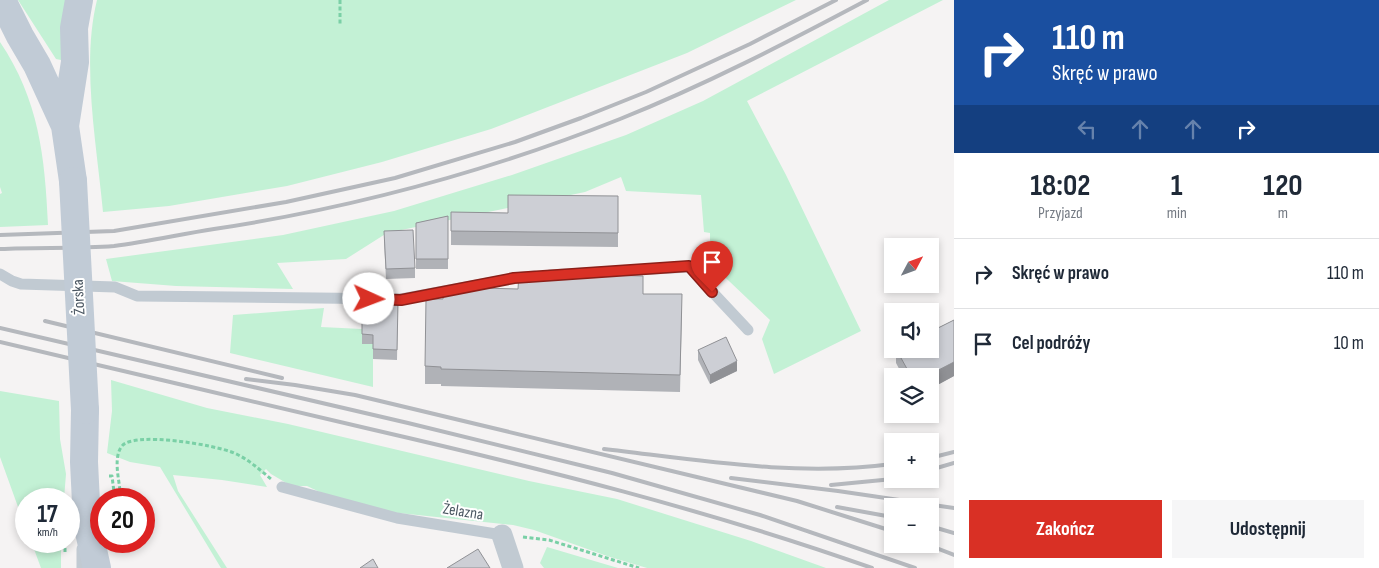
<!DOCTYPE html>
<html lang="pl">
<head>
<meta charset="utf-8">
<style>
  body { margin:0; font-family:"Sofia Sans Condensed",sans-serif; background:#f6f6f7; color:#1f2937; height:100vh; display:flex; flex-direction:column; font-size:19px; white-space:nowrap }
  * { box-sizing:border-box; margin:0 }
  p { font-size:16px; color:#747a83 }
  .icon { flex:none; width:28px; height:28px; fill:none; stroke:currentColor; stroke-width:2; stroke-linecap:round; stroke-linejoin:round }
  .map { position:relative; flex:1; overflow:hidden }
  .details { display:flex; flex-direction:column; background:#fff; width:425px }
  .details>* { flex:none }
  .guide { background:#1a4fa0; color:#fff; overflow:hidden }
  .needle { width:32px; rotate:49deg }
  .fabs { position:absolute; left:884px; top:238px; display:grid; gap:10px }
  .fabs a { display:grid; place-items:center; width:55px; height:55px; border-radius:0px; background:#fff; box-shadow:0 2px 8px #0003; font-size:25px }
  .speed { position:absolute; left:15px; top:488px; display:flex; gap:10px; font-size:25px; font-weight:700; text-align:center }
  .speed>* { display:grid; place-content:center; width:65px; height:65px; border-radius:50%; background:#fff; box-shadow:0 2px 8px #0003; line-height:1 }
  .speed small { font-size:12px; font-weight:400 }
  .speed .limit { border:8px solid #d22; background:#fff; color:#111 }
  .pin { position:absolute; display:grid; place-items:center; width:42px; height:42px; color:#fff; margin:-51px -21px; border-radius:50% 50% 50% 0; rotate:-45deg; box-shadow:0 0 5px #0007 }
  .pin .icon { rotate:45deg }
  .me { position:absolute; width:55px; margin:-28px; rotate:92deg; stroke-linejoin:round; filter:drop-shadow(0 0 4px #0008) }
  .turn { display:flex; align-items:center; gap:18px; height:105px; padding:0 15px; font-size:22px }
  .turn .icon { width:65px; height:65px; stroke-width:2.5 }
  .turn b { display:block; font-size:35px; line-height:42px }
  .lanes { display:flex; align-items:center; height:48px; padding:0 15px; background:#0003; justify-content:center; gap:25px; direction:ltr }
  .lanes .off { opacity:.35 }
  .eta { display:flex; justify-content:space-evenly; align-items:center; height:85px; text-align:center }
  .eta b { font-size:30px; font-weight:700; line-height:35px }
  .cta { display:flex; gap:10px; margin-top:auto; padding:10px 15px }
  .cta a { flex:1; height:58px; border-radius:0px; background:#d93025; color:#fff; font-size:20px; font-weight:700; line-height:58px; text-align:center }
  .cta a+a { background:#f6f6f7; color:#1f2937 }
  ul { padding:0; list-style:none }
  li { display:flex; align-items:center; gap:15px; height:70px; padding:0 15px; border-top:1px solid #e0e1e3 }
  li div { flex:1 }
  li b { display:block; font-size:19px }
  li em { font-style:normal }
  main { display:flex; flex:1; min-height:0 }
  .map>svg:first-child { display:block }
</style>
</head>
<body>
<main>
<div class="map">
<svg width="954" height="568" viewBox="0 0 954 568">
  <rect width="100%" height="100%" fill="#f5f3f3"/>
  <path fill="#c3f1d5" d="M18,0H69L61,60L56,59Z
    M97,0H796L687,53L491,129L382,162L287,186L169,206L103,212C97,146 81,64 97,0Z
    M889,0H943L747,101L786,175L861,331L774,374L762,339L770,320L710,263V233L704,232L701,195L626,191L621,177L585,192L387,233L346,259L277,263L293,289L176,286L112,281L106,259L283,235L394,211L512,175L626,135L703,101Z
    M0,42C39,100 45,157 48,225L0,227V194L2,193L0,187Z
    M324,308L321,327L362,329L373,344V387L230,353L233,315Z
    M111,380L207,408L288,424L529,481L617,499L751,541L826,568H647L607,556L534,530L513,525L389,512L326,495L307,486H295L288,484L271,474L266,469L260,475L267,487L222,480L173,475L178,491L227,568H221L160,467L130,462L107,453L112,411Z
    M0,391L59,401L60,439L66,474L64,499H26V529L0,457Z
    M31,541H61V568H41Z
    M547,547L618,568H544L540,563Z"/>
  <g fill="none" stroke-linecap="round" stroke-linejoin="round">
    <path stroke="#7ad0a6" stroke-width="3" stroke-dasharray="4 2.5" stroke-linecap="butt" d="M340,0V26
      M109,476H112L114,492L120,491C119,479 113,457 122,446C134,431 216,445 234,453C248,459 259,469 271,479
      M523,537L549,540L639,568
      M65,552V541"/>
    <path stroke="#c1cad2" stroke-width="11" d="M0,274L12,281L21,284L115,287L137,296L401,299L514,278L534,276
      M550,275L689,267L748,330
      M282,487L397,518L502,535
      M82,568V549"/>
    <path stroke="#c1cad2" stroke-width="21" d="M502,535L513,568"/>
    <path stroke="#c1cbd6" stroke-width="28" d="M2,0L20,36L37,65L65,126L73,181
      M65,126L75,62L74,28L79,0
      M85,410L84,462L87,523L97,568"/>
    <path stroke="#b5b8bd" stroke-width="4" d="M0,235L114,231L286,202L395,178L515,142L581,118L646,92L750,44L836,0
      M0,249C38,247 77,249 114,246C148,242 181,234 214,229C353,208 489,171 620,119C705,85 786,43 867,0
      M45,321L282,378
      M0,328L408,423L612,473L760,515L915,568
      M0,342C123,371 247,400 370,429C539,468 708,510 872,568
      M246,379L295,385L355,395L797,501L892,531
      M604,449C699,460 797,477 892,464
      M930,458L954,452
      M930,470L954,463
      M731,478L838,491L954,508
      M831,485L893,479
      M837,507L892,517
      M930,526L954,533
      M926,544L954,555"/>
    <path stroke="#c1cbd6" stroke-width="28" d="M73,181L85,410"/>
  </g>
  <path fill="#b0b2b7" d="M618,196V247L451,245V212L508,213Z
    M448,216V269H416V223Z
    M384,241L415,268V278L386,279Z
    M643,294L682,312L680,392L441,386V384H425V366L443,299Z
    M362,298L375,302H398L397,360L373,359V344H362Z
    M954,320V376L930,389V376H903L896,363V349Z
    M698,350L737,371L710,384L698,360Z"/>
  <path fill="#909195" d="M737,361V371L710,384V375Z
    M954,362V376L930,389V376H927Z"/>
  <path fill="#cdcfd5" stroke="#909195" d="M508,195L618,196V233L451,231V212L508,213Z
    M448,216V259H416V223Z
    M413,230L415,268L386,269L384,231Z
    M519,273L643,276V294H682L680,375L441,369V367L425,366L426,299H443L444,287L518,289Z
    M362,298L375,299V302H398L397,350L373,349V335L362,334Z
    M954,320V362L927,376H911L896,349H930V332Z
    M726,337L737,361L710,375L698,350Z
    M478,549L490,568H447Z
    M373,559L378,568H360Z"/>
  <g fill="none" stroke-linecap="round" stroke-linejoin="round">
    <defs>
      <path id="route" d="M369,299L401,300L514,278L689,266L712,292"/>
    </defs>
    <use href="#route" stroke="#8d1f18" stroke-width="12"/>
    <use href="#route" stroke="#d93025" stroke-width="9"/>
  </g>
  <g text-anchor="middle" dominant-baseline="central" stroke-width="4" stroke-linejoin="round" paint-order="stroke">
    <g font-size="16" fill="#4a5661" stroke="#fff">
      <text transform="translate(79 297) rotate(-93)">Żorska</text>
      <text transform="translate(463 512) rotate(9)">Żelazna</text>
    </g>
  </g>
</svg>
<div class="fabs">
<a><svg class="needle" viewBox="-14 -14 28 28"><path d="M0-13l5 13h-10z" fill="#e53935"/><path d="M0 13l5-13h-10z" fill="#747a83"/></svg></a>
<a><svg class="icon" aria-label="sound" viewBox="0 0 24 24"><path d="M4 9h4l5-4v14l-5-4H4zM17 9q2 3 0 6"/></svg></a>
<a><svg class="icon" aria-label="layers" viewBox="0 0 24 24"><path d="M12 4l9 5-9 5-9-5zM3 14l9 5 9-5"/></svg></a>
<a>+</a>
<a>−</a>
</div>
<div class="speed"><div>17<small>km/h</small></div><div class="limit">20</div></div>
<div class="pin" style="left:712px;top:292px;background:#d93025"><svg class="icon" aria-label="arrive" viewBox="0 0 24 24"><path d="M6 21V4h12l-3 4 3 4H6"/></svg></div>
<svg class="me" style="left:369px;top:299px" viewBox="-20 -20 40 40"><circle r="19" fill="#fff"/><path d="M0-13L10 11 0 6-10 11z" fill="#d93025"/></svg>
</div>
<section class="details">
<div class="guide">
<div class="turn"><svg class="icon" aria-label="right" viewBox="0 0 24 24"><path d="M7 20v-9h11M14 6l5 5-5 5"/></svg><div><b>110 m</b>Skręć w prawo</div></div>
<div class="lanes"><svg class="icon off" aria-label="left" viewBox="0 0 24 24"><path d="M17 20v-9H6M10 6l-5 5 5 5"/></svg><svg class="icon off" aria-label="ahead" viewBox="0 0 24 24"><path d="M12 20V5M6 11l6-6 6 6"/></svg><svg class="icon off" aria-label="ahead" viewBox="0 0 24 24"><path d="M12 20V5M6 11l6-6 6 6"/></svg><svg class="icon" aria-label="right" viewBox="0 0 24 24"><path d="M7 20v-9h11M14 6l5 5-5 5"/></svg></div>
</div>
<div class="eta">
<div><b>18:02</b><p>Przyjazd</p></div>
<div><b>1</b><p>min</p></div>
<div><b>120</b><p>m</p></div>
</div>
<ul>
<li><svg class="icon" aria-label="right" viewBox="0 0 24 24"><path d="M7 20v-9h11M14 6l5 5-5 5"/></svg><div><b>Skręć w prawo</b></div><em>110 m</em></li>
<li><svg class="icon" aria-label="arrive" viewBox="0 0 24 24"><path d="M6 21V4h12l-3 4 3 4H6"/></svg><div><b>Cel podróży</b></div><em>10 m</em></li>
</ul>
<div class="cta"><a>Zakończ</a><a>Udostępnij</a></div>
</section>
</main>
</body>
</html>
